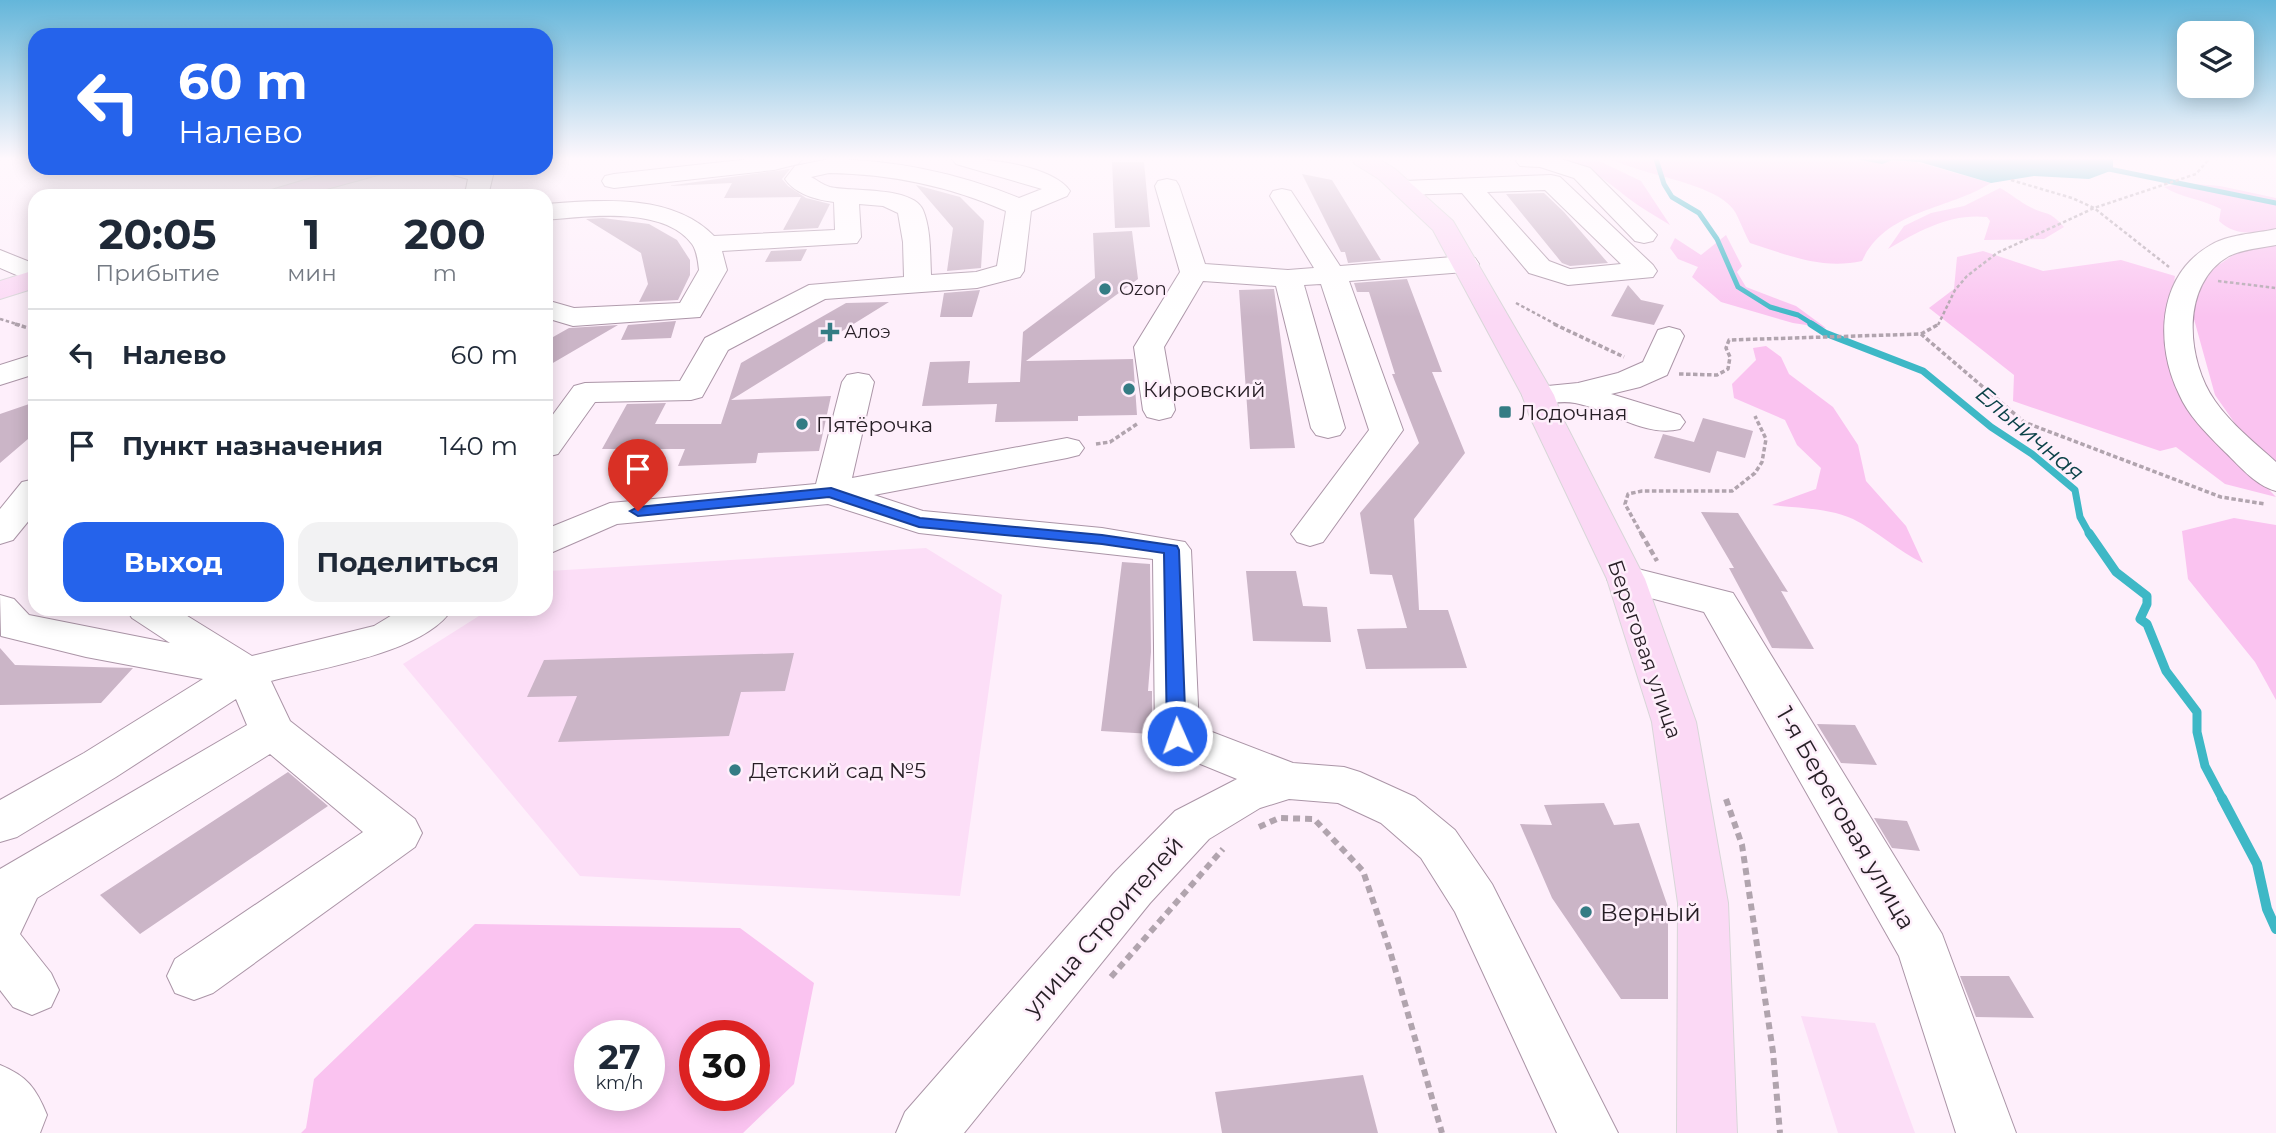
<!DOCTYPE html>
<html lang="ru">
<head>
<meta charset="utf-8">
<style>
  body { margin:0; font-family:Montserrat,sans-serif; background:#f2f2f3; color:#1f2937; height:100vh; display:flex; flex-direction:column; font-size:26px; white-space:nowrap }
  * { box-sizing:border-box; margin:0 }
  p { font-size:23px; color:#747a83 }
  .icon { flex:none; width:38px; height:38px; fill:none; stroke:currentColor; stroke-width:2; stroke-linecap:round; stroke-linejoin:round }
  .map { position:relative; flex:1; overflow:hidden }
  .sheet { position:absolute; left:28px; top:189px; width:525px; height:427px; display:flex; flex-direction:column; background:#fff; border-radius:21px; box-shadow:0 4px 18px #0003 }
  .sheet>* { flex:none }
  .guide { position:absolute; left:28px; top:28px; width:525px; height:147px; border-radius:21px; box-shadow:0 4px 18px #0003; background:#2563eb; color:#fff; overflow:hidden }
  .controls { position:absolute; left:2177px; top:21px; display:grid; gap:14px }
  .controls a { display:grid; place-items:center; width:77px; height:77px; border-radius:14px; background:#fff; box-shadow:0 4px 18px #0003; font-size:35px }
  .speed { position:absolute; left:574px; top:1020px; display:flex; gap:14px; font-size:35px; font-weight:700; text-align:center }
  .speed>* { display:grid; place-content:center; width:91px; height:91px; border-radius:50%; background:#fff; box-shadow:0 4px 18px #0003; line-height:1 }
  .speed small { font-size:18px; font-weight:400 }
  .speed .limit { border:10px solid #d22; background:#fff; color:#111 }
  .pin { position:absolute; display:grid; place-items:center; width:60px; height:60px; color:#fff; margin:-72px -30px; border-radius:50% 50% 50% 0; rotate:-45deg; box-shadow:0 0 7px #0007 }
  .pin .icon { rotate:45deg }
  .me { position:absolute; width:77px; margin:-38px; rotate:358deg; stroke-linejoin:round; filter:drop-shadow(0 0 5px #0008) }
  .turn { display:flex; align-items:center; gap:24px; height:147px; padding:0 35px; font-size:32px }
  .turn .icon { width:91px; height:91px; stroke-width:2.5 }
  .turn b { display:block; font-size:49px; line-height:60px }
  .eta { display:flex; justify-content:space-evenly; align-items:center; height:119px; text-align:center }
  .eta b { font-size:42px; font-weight:700; line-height:49px }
  .cta { display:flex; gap:14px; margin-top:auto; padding:14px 35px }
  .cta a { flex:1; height:80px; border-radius:21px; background:#2563eb; color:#fff; font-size:28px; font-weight:700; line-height:80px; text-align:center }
  .cta a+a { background:#f2f2f3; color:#1f2937 }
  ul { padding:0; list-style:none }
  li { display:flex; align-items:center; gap:21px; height:91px; padding:0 35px; border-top:2px solid #e0e1e3 }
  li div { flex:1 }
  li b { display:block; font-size:26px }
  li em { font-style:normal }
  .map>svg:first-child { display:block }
</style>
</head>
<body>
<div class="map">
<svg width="2276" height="1133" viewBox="0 0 2276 1133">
  <rect width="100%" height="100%" fill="#feeffb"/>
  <path fill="#fcdef7" d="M926,548L1002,595L960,896L580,876L403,664L490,609H546V573L549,571Z
    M1801,1016L1875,1023L1915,1133H1838Z"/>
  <path fill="#fac3f0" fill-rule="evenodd" d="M1556,159H1595L1641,181L1670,225C1656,216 1641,208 1628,198C1606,180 1585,164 1556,159Z
    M1611,159L1909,160L1991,183C1948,210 1885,210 1862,261C1822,270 1788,255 1750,243C1744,233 1739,217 1733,209C1714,183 1642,175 1611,159Z
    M2183,183L2220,186L2276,198V229C2255,233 2236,237 2219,221L2221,209C2202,199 2182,198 2164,187Z
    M2000,188C2011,194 2020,202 2030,207C2047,216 2048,209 2064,227L2044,239L1984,240L1990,221L1987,217C1950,213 1919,231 1888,249L1904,226L1931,213L1964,206Z
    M1726,235L1742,266L1737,272L1746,287L1796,306L1826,328L1793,323L1721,302L1692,277L1698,267L1678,259L1670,248L1675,238L1701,255Z
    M2276,242V467L2248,442L2215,395L2192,312L2204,275L2239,251Z
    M1983,251L2043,271L2121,260L2175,276L2169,311L2174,350L2173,380L2197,415L2276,497L2225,484L2176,447L2160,451L2013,401L2014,375L1929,308L1954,289L1957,257Z
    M1766,346L1781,357L1789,374L1833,407L1858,445L1866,481L1906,526L1923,563C1898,551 1877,531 1853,519C1829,508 1798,508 1772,505L1816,489L1821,468L1797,445L1785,420L1734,398L1732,384L1756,360L1753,348Z
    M2234,518L2276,525V700L2255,662L2188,579L2182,531Z
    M475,924L740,928L814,983L794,1084L743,1133H301L306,1128L314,1079ZM649,1036V1096H590V1036ZM754,1036V1096H695V1036Z"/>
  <path fill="#3eb8c6" d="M1855,159H2121L2113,160V170L2089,179L2034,176L1991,183L1920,162L1893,160L1882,164Z"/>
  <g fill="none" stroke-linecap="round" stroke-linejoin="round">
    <path stroke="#3eb8c6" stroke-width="5" d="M1656,159L1664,184L1672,197L1699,213L1717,239L1738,287L1770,307L1798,315L1814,325
      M2104,168L2276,203"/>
    <path stroke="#3eb8c6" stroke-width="7" d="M1811,324L1825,333L1923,371L1991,427L2032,454L2075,490L2080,517L2090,535"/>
    <path stroke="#3eb8c6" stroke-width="9" d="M2089,533L2116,572L2147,596V604L2140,619L2147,624L2166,671L2197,712V732L2205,766L2223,800"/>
    <path stroke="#3eb8c6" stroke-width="10" d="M2222,798L2257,864L2267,909L2276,929"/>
  </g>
  <path fill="#cbb5c7" d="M1112,162H1144L1150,227L1115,228Z
    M790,169L782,179L788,186L806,198L830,204L818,228L783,230L801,197L724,198L732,183L667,186Z
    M1302,174L1332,180L1381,260L1348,263L1345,252H1341Z
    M916,185L960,197L984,221L981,268L947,271L953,228Z
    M1544,193L1564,212L1608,263L1570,266L1562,263L1506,194Z
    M603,218L649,224L677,240L690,260V275L678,300L639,302L648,284L641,253L586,219Z
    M1132,231L1138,279L1026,361L1133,359L1137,415L1078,416V421L995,422L997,404L922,406L930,362L970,361L968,383L1020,382L1023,332L1095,278L1093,233Z
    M807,249L801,261L765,262L771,251Z
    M1407,279L1442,372H1432L1465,453L1414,519L1419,610H1448L1467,668L1366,669L1357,629L1407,628L1392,575L1370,574L1360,513L1419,443L1392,374H1395L1369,292H1357L1354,283Z
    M1628,285L1641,300L1664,305L1654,325L1611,316Z
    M1274,289L1295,448L1250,449L1239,290Z
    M980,290L972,317H940L944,293Z
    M889,302L731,400L831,396L819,451L758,453L756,463L678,466L685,449H602L627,404L666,403L655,424H721L741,363L846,303Z
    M676,321L671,338L621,340L628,325Z
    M618,325L546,367V341L569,328Z
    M35,402V433L0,463V414Z
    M1703,418L1753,431L1745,458L1717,451L1710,473L1654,458L1663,434L1694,442Z
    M1701,512L1738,513L1788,592L1781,591L1814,649L1772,648L1729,568H1734Z
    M1122,562L1150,564L1151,652L1148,691H1152V734L1101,731Z
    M1246,571H1296L1303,606L1327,607L1331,642L1253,641Z
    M0,648L15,665L133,668L101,703L0,705Z
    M794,653L785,691L741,692L729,736L558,742L577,696L527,697L544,660Z
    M1817,724L1855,725L1877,765L1841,763Z
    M288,772L328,806L140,934L100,895Z
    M1604,803L1614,825L1639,823L1668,907V999H1621L1552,898L1520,824L1552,825L1544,805Z
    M1874,818L1907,821L1920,851L1892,848Z
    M1960,976H2009L2034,1018L1976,1017Z
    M1363,1075L1378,1133H1222L1215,1092Z"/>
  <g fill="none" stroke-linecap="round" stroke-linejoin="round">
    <defs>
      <path id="minor" d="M750,159H802L798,164L774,170L614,188L605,186L602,181L605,176L614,174Z
        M829,159C895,160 958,173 1019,198L1042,189L956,164L952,159C982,157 1052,165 1070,191L1067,196L1031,211L1024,271L1020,277L977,288L825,299L728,350L702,397L691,400L595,402L558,454L546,457V424L574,386L585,383L680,381L705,338L809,285L904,277L903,242L898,213L883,206L859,204L861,237L857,243L722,251L727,270L700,317L573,326L546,318V300L574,308L680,303L699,270C698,261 697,251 692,244C664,206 587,216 546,220V204C601,200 672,193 714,236L835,230L834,202C817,200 795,194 785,179L795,166ZM829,173C891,174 949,186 1006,211L997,266L976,272L931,275C930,254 931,229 923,210C913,186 851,192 830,187C823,185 817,180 811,177Z
        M1518,159H1561L1590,168L1657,235L1653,241L1644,243L1635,241L1574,178L1540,167L1520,166L1516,161Z
        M442,168L489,170L493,175L488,196H460L466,189L468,179L446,173Z
        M1551,175L1560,177L1653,265L1657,271L1653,277L1568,285L1529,273L1462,193L1404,195L1395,193L1392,188L1395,183L1404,181ZM1545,190L1621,264L1570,269L1549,261L1487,192Z
        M1167,179L1176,181L1179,186L1205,264L1288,270L1314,268L1270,196L1273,191L1282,189L1291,191L1340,266L1465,256L1475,258L1479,264L1475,270L1465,272L1349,281L1403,430L1323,542L1310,546L1297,542L1291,534L1369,430L1321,284L1304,285L1345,428L1340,435L1328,438L1316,435L1311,428L1276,286L1203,281L1164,347L1175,410L1171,417L1159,420L1147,417L1143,410L1134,347L1180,272L1155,186L1158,181Z
        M2276,229V245C2261,248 2243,249 2229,256C2180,284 2186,360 2215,401C2231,424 2255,443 2276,462V491C2254,485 2238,464 2222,449C2206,433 2188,415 2179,394C2155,345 2157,277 2209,246C2228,234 2254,234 2276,229Z
        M0,250L35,264V283L0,268Z
        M1669,327L1680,330L1684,336L1667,375L1640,387L1611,394L1680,415L1685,422L1680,429C1644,438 1609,409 1575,403C1559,400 1543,406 1527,402L1522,395L1527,388L1578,383L1618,373L1643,362L1658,330Z
        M35,354V374L0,385V365Z
        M858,373L869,375L874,382L852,478L1067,438L1079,441L1084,448L1079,455L1067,458L874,495L923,511L1102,528L1185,542L1191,550L1199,727L1293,763L1344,767L1360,772L1415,797L1455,830L1492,884L1618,1133H1557L1455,912L1421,858L1381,823L1338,803L1289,799L1260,808L1209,839L1150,903L964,1133H896L905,1112L1114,873L1175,811L1237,779L1161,748L1155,736L1153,559L919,533L828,504L617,524L546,555V529L610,503L816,484L842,382L847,375Z
        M35,479V513L13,540L0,544V509L22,482Z
        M1626,566L1733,593L1942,934L2016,1133H1956L1899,956L1704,612L1612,588L1607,579L1612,570Z
        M0,595L14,599L29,615L170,643L132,618L126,609H176L252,656L374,626L402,609H452C425,653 320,668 271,681L290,721L415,819L422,833L415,847L213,993L194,1000L175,993L167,976L175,959L363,832L270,754L37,898L20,934L51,973L59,990L51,1007L32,1015L13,1007L0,990V869L247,725L236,699L116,777L17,837L0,842V800L84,753L203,679L86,657L1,636Z
        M0,1065C27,1076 36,1088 47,1115L40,1133H0Z"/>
      <path id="major" d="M1352,159H1379L1395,169L1453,221L1554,395L1562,417L1645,579L1696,722L1728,903L1737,1133H1677L1678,903L1652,722L1607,579L1530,417L1522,395L1433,230L1379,179L1355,164Z
        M345,168H389L385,173L301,196H265L268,191Z
        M35,270V288L0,299V281Z"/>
    </defs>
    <use href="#minor" stroke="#ab95a7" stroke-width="2"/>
    <use href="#major" stroke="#d8d6d8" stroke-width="2"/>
    <path stroke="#b1a4ae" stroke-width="2.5" stroke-dasharray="3.5 2.5" stroke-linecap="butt" d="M2011,180L2072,198L2094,208L2169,267
      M2218,281L2276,288
      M1516,303L1557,325
      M0,319L20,325
      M1938,325L1955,290L1967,276L1997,253L2094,208L2196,174L2209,159"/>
    <path stroke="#b1a4ae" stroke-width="3.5" stroke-dasharray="4.5 2.5" stroke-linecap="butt" d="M15,324L35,330
      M1554,324L1624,357
      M1921,334L1939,324
      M1679,374L1717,375L1728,369L1730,357L1726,348L1729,340L1921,334L2024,422L2221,497L2265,504
      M1096,444L1110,442L1137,424
      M1642,535L1625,504L1628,494L1642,491H1732L1755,473L1762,462L1766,439L1755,416"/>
    <path stroke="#b1a4ae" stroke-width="4.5" stroke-dasharray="6 3.5" stroke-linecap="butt" d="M1641,533L1657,561"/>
    <path stroke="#b1a4ae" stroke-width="6" stroke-dasharray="7 5" stroke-linecap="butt" d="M1726,799L1742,845L1773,1052L1780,1133
      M1259,827L1279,818L1314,819L1363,871L1390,951L1442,1133
      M1111,977L1223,849"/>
    <use href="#minor" fill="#fff" fill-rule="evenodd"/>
    <use href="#major" fill="#fbd9f5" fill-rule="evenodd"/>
  </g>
  <linearGradient id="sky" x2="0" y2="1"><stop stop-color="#64b6da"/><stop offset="0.5" stop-color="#fff8fd"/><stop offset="1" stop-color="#fff8fd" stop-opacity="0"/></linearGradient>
  <rect width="2276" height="317" fill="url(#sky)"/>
  <path fill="#2563eb" stroke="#184099" stroke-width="2" d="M831,488L920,518L1102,535L1177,546L1179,550L1186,736L1183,741H1170L1167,736L1164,553L1102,544L919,527L829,497L638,516L630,511L638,507Z"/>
  <g fill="#347c84" stroke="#feeffb" stroke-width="2.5">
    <circle cx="1105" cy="289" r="7"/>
    <path d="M826.5 321.5h7v7h7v7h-7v7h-7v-7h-7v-7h7z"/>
    <circle cx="1129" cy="389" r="7"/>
    <rect x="1498" y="405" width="14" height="14" rx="3.5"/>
    <circle cx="802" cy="424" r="7"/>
    <circle cx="735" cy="770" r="7"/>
    <circle cx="1586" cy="912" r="7"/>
  </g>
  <g text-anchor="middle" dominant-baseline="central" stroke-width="5" stroke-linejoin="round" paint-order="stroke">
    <g font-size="18" fill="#261e25" stroke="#feeffb" text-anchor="start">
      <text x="1119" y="289">Ozon</text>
      <text x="844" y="332">Алоэ</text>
    </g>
    <g font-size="21" fill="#261e25" stroke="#feeffb" text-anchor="start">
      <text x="1143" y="389">Кировский</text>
      <text x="1519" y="412">Лодочная</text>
      <text x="816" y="424">Пятёрочка</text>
      <text x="749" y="770">Детский сад №5</text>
    </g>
    <g font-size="21" fill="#261e25" stroke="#feeffb">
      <text transform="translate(1645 649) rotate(71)">Береговая улица</text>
    </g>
    <g font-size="23" font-style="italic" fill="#0b4248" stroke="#feeffb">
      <text transform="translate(2030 433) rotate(40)">Ельничная</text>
    </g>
    <g font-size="24" fill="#261e25" stroke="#feeffb">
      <text transform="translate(1846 818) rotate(60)">1-я Береговая улица</text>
      <text transform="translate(1103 926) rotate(-49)">улица Строителей</text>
    </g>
    <g font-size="24" fill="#261e25" stroke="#feeffb" text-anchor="start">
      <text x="1600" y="912">Верный</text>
    </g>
  </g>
</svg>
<div class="controls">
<a><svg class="icon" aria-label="layers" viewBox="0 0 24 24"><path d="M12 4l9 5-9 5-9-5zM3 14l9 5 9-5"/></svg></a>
</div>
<div class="speed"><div>27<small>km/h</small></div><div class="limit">30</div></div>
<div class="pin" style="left:638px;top:511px;background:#d93025"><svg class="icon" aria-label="arrive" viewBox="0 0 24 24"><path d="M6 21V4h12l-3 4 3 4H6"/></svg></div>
<svg class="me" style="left:1177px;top:736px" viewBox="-20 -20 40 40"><circle r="17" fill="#2563eb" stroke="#fff" stroke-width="3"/><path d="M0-11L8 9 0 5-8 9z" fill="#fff"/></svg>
<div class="guide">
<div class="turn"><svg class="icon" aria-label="left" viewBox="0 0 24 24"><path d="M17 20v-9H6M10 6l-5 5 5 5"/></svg><div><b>60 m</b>Налево</div></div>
</div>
<section class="sheet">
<div class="eta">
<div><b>20:05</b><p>Прибытие</p></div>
<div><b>1</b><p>мин</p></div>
<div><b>200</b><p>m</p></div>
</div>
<ul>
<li><svg class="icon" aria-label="left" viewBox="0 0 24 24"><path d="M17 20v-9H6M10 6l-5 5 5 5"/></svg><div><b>Налево</b></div><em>60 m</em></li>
<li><svg class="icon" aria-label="arrive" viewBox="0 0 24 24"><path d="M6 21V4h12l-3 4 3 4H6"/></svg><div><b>Пункт назначения</b></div><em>140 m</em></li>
</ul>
<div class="cta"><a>Выход</a><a>Поделиться</a></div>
</section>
</div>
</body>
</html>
